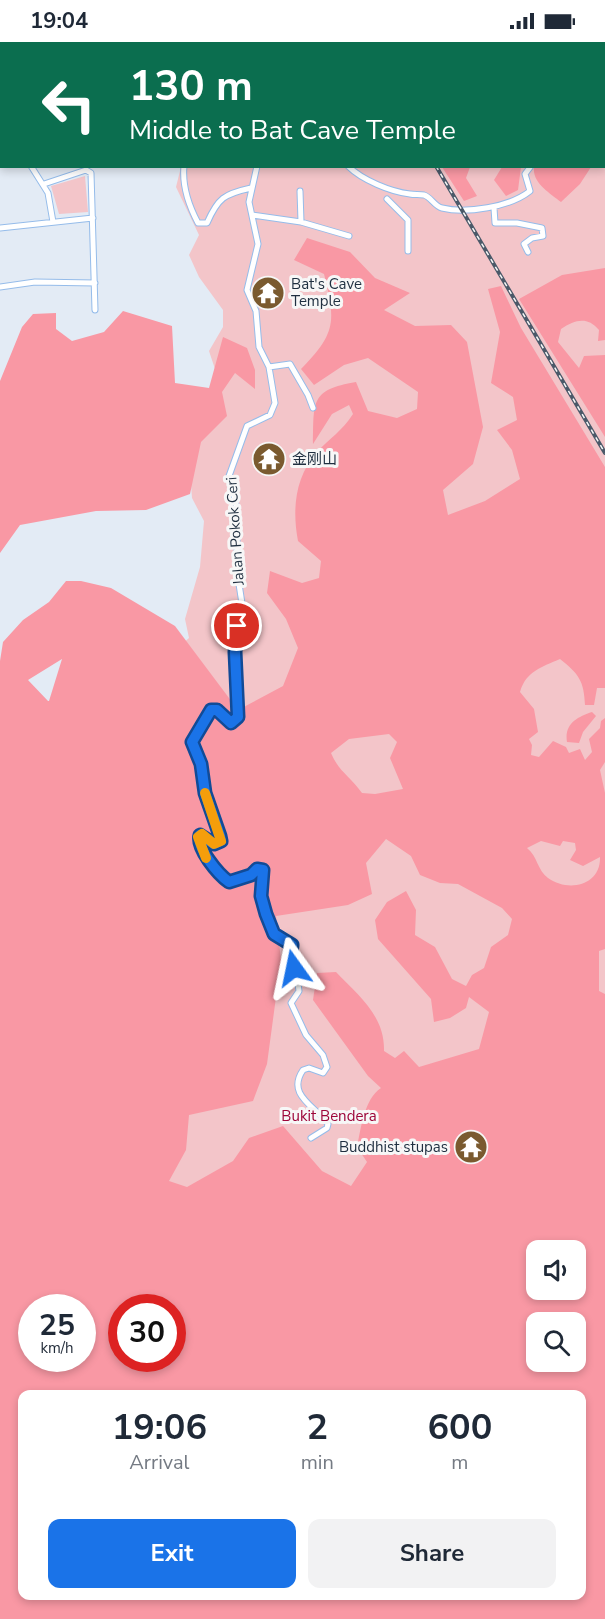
<!DOCTYPE html>
<html lang="en">
<head>
<meta charset="utf-8">
<style>
  body { margin:0; font-family:"Nunito Sans","Noto Sans SC",sans-serif; background:#f2f2f3; color:#1f2937; height:100vh; display:flex; flex-direction:column; font-size:22px; white-space:nowrap }
  * { box-sizing:border-box; margin:0 }
  p { font-size:20px; color:#747a83 }
  .icon { flex:none; width:33px; height:33px; fill:none; stroke:currentColor; stroke-width:2; stroke-linecap:round; stroke-linejoin:round }
  .map { position:relative; flex:1; overflow:hidden }
  .panel { position:absolute; left:18px; top:1348px; width:568px; height:210px; display:flex; flex-direction:column; background:#fff; border-radius:12px; box-shadow:0 3px 9px #0003 }
  .panel>* { flex:none }
  .guide { position:absolute; left:0px; top:0px; width:606px; height:126px; box-shadow:0 3px 9px #0003; background:#0b6e4f; color:#fff; overflow:hidden }
  .buttons { position:absolute; left:526px; top:1198px; display:grid; gap:12px }
  .buttons a { display:grid; place-items:center; width:60px; height:60px; border-radius:12px; background:#fff; box-shadow:0 3px 9px #0003; font-size:30px }
  .speed { position:absolute; left:18px; top:1252px; display:flex; gap:12px; font-size:30px; font-weight:700; text-align:center }
  .speed>* { display:grid; place-content:center; width:78px; height:78px; border-radius:50%; background:#fff; box-shadow:0 3px 9px #0003; line-height:1 }
  .speed small { font-size:15px; font-weight:400 }
  .speed .limit { border:9px solid #d22; background:#fff; color:#111 }
  .pin { position:absolute; display:grid; place-items:center; width:51px; height:51px; color:#fff; margin:-26px; border:3px solid #fff; border-radius:50%; box-shadow:0 2px 6px #0007 }
  .me { position:absolute; width:66px; margin:-33px; rotate:348deg; stroke-linejoin:round; filter:drop-shadow(0 0 4px #0008) }
  .turn { display:flex; align-items:center; gap:21px; height:126px; padding:0 30px; font-size:27px }
  .turn .icon { width:78px; height:78px; stroke-width:2.5 }
  .turn b { display:block; font-size:42px; line-height:51px }
  .eta { display:flex; justify-content:space-evenly; align-items:center; height:102px; text-align:center }
  .eta b { font-size:36px; font-weight:700; line-height:42px }
  .primary-button { display:flex; gap:12px; margin-top:auto; padding:12px 30px }
  .primary-button a { flex:1; height:69px; border-radius:12px; background:#1a73e8; color:#fff; font-size:24px; font-weight:700; line-height:69px; text-align:center }
  .primary-button a+a { background:#f2f2f3; color:#1f2937 }
  .status { display:flex; justify-content:space-between; align-items:center; height:42px; padding:0 30px; background:#fff; direction:ltr }
  .status svg { height:16px; fill:currentColor }
  .map>svg:first-child { display:block }
</style>
</head>
<body>
<div class="status"><b>19:04</b><svg viewBox="0 0 49 12"><path d="M0 12V9h3v3zM5 12V6h3v6zM10 12V3h3v9zM15 12V0h3v12zM26 1h20v11H26zM47 4h2v5h-2z"/></svg></div>
<div class="map">
<svg width="605" height="1577" viewBox="0 0 605 1577">
  <rect width="100%" height="100%" fill="#e3ebf5"/>
  <path fill="#f3c5c9" fill-rule="evenodd" d="M303,0H605V1577H0V941L182,602L189,596L185,577L200,525L204,479L192,456L185,360L212,345L215,327L209,309L223,285V268L199,235L189,213L199,193L176,145L181,125L604,124V2ZM537,1209H576V1248H537ZM32,1266H82V1317H32ZM122,1266H172V1317H122ZM537,1281H576V1320H537ZM22,1353H582V1554H22Z
    M85,134L88,170L59,172L51,144Z"/>
  <path fill="#f998a4" fill-rule="evenodd" d="M442,125H470L466,136L477,154L464,159Z
    M502,125H521L518,148L506,154L494,138Z
    M534,125V124L591,125L580,142L561,160C550,151 532,141 534,125Z
    M307,196L350,210L375,236L410,251L384,268L415,284L451,283L467,300L483,385L473,422L443,448L448,473L485,459L520,437L512,408L497,388L517,378L513,355L491,341L500,290L488,247L501,244L521,286L605,425V646H597L594,663H585C584,639 579,632 560,617C542,625 526,629 520,650L534,667L538,690L529,697L532,703L531,713L539,715L553,699L566,705L569,711L580,707L585,718L592,710L589,697L600,686L601,679L605,676V720L600,728L605,751V907L599,909V949L605,952V1577H0V619L3,600L23,578L49,560L66,539H81L111,546L175,584L238,668L283,644L298,606L286,577L267,551L270,529L302,541L319,536L321,519L298,499C292,467 295,435 317,410C330,396 342,389 353,372L349,363L332,372L313,402C314,359 310,348 356,340L368,369L397,376L417,367L418,350L368,316L344,323L314,343L301,327C336,291 336,280 324,232L294,218ZM62,617L49,659H48L28,638ZM389,692L397,700L390,716L403,747L375,752L362,751C350,734 339,730 331,711L349,697ZM386,797L411,814L420,833L440,841L458,842L502,866L512,877L508,893L491,905L484,926L472,933L466,944L452,937L435,905L415,893L416,868L406,849L387,860L375,878L378,897L431,957L434,980L450,976L466,966L469,955L489,970L479,1007L419,1025L404,1009L395,1016L384,1009C385,974 359,954 336,930L317,931L313,958L368,1034L381,1046C364,1057 361,1087 357,1105L367,1120L351,1144L322,1129L283,1084L249,1096L233,1119L187,1145L169,1139L186,1108L189,1073L253,1059L267,1022L281,918L276,874L348,863L372,852L366,821ZM541,799L560,804L563,799L575,801L576,808L570,818L583,824L600,815C601,843 569,851 548,836C537,828 538,815 527,806ZM537,1209H576V1248H537ZM32,1266H82V1317H32ZM122,1266H172V1317H122ZM537,1281H576V1320H537ZM22,1353H582V1554H22Z
    M605,226V298L598,299L599,288C587,274 575,278 561,287L558,300L579,326L584,314L605,313V395L519,257L562,233Z
    M123,269L172,284L175,341L209,346L223,295L247,306L255,328V347L235,331L222,350L227,374L201,400L190,452L146,468L96,469L20,483L0,511V339L22,285L33,272L56,271V287L72,299L104,290Z
    M592,670L596,674L583,690L579,701L567,700C564,682 577,675 592,670Z"/>
  <g fill="none" stroke-linecap="round" stroke-linejoin="round">
    <path stroke="#31c1bd" stroke-width="1.5" d="M269,0L271,2"/>
    <defs>
      <path id="minor" d="M137,0L140,2
        M184,0L186,2
        M261,0L263,2
        M411,0L413,2
        M0,8L2,9
        M0,89L2,91
        M31,124L48,151L53,180
        M184,124C182,144 189,164 198,181H207C218,156 224,152 251,146
        M257,124L249,160L258,202L247,248L256,269L259,305L269,325L275,361L270,373L247,384L229,434L237,467V529L243,568L236,591L238,675L231,681L217,668L211,667L192,704L201,722L205,751L220,794L221,799L214,802L200,793L202,811L229,840L251,833L257,827L263,828L261,854L266,872L274,892L293,903L290,920L296,927L299,949L291,961L306,993L323,1013L327,1025L323,1031L309,1026L303,1028C286,1053 315,1064 328,1082L327,1086L311,1096
        M348,124C362,138 391,150 410,152C414,153 420,152 424,153C431,155 434,164 442,166C466,172 510,165 530,149L525,132L531,124
        M44,142L86,128L91,131L95,268
        M300,149L301,180
        M387,157L408,178V209
        M494,166L495,181H517L542,186L543,194L532,196L524,202L528,210
        M252,173L301,180L349,194
        M0,186L93,176
        M0,245L35,240L95,241
        M269,325L290,322L308,353L313,366"/>
    </defs>
    <use href="#minor" stroke="#95bcea" stroke-width="7"/>
    <use href="#minor" stroke="#fff" stroke-width="5"/>
    <defs>
      <path id="rail" d="M436,124L605,411"/>
    </defs>
    <use href="#rail" stroke="#4b5969" stroke-width="4"/>
    <use href="#rail" stroke="#f7f7f7" stroke-width="1.5" stroke-dasharray="4.5" stroke-linecap="butt"/>
  </g>
  <g fill="none" stroke-linecap="round" stroke-linejoin="round">
    <defs>
      <path id="route" d="M237,584L235,610L238,675L231,681L217,668H211L192,700L201,722L205,751L220,794L221,799L214,802L200,793C196,806 218,832 229,840L251,833L257,827L263,828L261,854L266,872L274,892L292,903L290,920L294,926"/>
    </defs>
    <use href="#route" stroke="#114b97" stroke-width="15"/>
    <use href="#route" stroke="#1a73e8" stroke-width="10"/>
    <path stroke="#f59e0b" stroke-width="10" d="M205,751L221,799L214,802L202,792L198,795L206,816"/>
  </g>
  <defs>
    <symbol id="temple-disc" viewBox="-11 -11 22 22"><circle r="9.5" fill="#7a5a2f" stroke="#f7f7f7"/><path d="M0-6L5-2H3V0L6.5 2.5H4V6H1.5V3h-3V6H-4V2.5H-6.5L-3 0V-2H-5Z" fill="#fff"/></symbol>
  </defs>
  <g fill-rule="evenodd">
    <use href="#temple-disc" x="249" y="232" width="38" height="38"/>
    <use href="#temple-disc" x="250" y="398" width="38" height="38"/>
    <use href="#temple-disc" x="452" y="1086" width="38" height="38"/>
  </g>
  <g text-anchor="middle" dominant-baseline="central" stroke-width="6" stroke-linejoin="round" paint-order="stroke">
    <g font-size="15" fill="#1f2f40" stroke="#f7f7f7" text-anchor="start">
      <text x="291" y="242">Bat's Cave<tspan x="291" dy="17">Temple</tspan></text>
      <text x="292" y="417">金刚山</text>
      <text x="448" y="1105" text-anchor="end">Buddhist stupas</text>
    </g>
    <g font-size="15" fill="#1f2f40" stroke="#f7f7f7">
      <text transform="translate(235 489) rotate(-94)">Jalan Pokok Ceri</text>
    </g>
    <g font-size="15" fill="#9d0539" stroke="#f7f7f7">
      <text x="329" y="1074">Bukit Bendera</text>
    </g>
  </g>
</svg>
<div class="buttons">
<a><svg class="icon" aria-label="sound" viewBox="0 0 24 24"><path d="M4 9h4l5-4v14l-5-4H4zM17 9q2 3 0 6"/></svg></a>
<a><svg class="icon" aria-label="search" viewBox="0 0 24 24"><circle cx="10" cy="10" r="6"/><path d="M15 15l6 6"/></svg></a>
</div>
<div class="speed"><div>25<small>km/h</small></div><div class="limit">30</div></div>
<div class="pin" style="left:237px;top:584px;background:#d93025"><svg class="icon" aria-label="arrive" viewBox="0 0 24 24"><path d="M6 21V4h12l-3 4 3 4H6"/></svg></div>
<svg class="me" style="left:294px;top:926px" viewBox="-20 -20 40 40"><path d="M0-17L14 15 0 8-14 15z" fill="#1a73e8" stroke="#fff" stroke-width="4"/></svg>
<div class="guide">
<div class="turn"><svg class="icon" aria-label="left" viewBox="0 0 24 24"><path d="M17 20v-9H6M10 6l-5 5 5 5"/></svg><div><b>130 m</b>Middle to Bat Cave Temple</div></div>
</div>
<section class="panel">
<div class="eta">
<div><b>19:06</b><p>Arrival</p></div>
<div><b>2</b><p>min</p></div>
<div><b>600</b><p>m</p></div>
</div>
<div class="primary-button"><a>Exit</a><a>Share</a></div>
</section>
</div>
</body>
</html>
